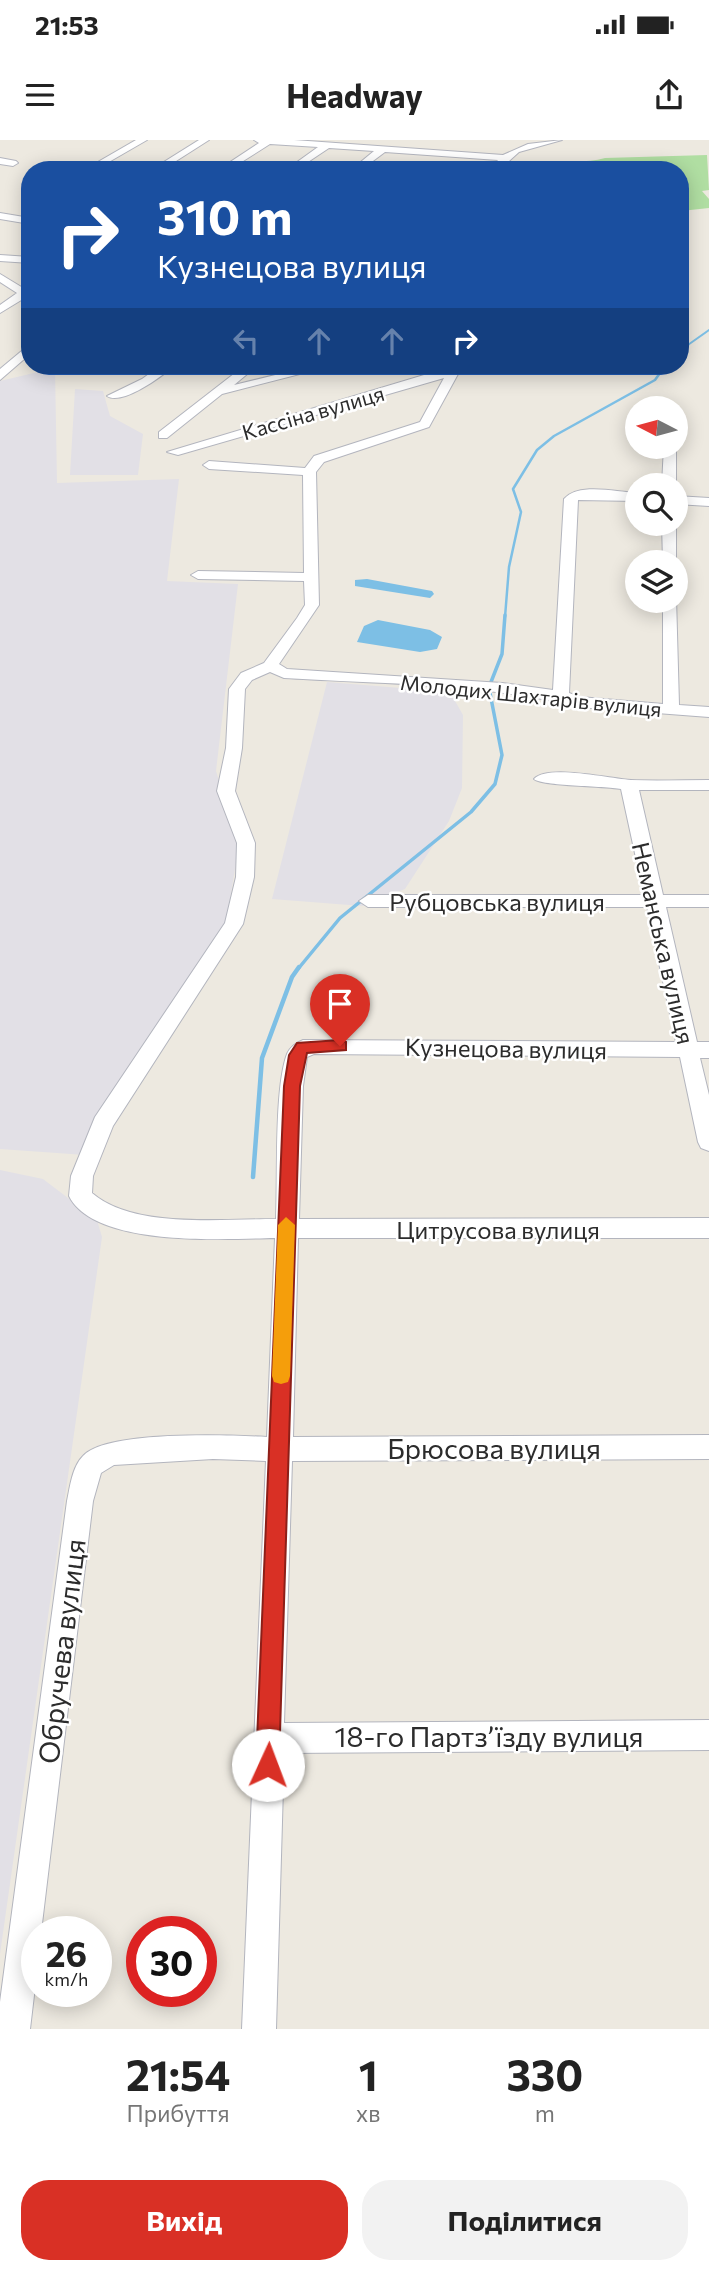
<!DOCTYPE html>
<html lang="uk">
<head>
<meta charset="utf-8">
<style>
  body { margin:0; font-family:Commissioner,sans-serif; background:#f2f2f2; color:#222; height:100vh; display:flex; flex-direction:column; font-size:26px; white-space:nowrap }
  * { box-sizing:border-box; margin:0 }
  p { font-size:23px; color:#767676 }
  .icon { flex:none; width:38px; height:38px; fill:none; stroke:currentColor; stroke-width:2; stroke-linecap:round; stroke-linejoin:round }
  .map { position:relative; height:1889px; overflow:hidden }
  .panel { display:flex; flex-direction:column; background:#fff; flex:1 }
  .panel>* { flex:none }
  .banner { position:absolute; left:21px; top:21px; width:668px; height:214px; border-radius:28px; box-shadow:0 4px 18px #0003; background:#1a4fa0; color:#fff; overflow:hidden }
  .needle { width:46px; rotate:276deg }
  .tools { position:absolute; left:625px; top:256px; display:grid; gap:14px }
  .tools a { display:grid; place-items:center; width:63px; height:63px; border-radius:50%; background:#fff; box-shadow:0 4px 18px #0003; font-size:35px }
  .speed { position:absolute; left:21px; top:1776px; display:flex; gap:14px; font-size:35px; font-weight:700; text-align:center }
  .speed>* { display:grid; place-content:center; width:91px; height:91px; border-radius:50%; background:#fff; box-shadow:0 4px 18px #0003; line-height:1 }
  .speed small { font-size:18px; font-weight:400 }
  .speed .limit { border:10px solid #d22; background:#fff; color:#111 }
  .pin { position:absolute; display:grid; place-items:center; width:60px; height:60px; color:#fff; margin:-72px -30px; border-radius:50% 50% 50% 0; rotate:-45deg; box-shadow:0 0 7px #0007 }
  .pin .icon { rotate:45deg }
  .me { position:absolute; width:77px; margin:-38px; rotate:2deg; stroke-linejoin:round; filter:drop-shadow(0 0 5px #0008) }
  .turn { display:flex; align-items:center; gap:24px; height:147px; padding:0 21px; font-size:32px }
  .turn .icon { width:91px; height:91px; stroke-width:2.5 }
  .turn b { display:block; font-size:49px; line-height:60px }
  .lanes { display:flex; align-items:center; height:66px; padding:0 21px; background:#0003; justify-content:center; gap:35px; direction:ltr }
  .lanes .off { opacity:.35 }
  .eta { display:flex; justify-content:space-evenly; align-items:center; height:119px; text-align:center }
  .eta b { font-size:42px; font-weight:700; line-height:49px }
  .primary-button { display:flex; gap:14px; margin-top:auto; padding:14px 21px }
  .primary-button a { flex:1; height:80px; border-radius:28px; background:#d93025; color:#fff; font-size:28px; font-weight:700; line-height:80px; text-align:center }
  .primary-button a+a { background:#f2f2f2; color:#222 }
  .status { display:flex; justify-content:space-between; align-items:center; height:49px; padding:0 35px; background:#fff; direction:ltr }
  .status svg { height:19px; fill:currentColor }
  header { display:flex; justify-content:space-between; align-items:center; height:91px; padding:0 21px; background:#fff; font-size:32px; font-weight:700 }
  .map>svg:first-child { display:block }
</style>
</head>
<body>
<div class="status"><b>21:53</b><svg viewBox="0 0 49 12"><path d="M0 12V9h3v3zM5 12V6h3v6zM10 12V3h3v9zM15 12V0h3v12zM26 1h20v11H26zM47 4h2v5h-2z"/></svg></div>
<header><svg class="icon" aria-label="menu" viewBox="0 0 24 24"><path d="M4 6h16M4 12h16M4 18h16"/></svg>Headway<svg class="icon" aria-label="share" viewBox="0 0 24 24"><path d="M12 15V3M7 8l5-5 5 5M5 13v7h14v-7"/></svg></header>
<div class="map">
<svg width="709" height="1889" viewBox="0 0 709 1889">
  <rect width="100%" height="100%" fill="#ede9e0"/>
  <path fill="#e2e0e6" d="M55,228L57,343L179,339L167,441L238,444L216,631L239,705L225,789L85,1015L0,1009V241Z
    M75,249L103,251L110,276L143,294L138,335H70Z
    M327,542L450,552L463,575L462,648L449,681L405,749L362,766L272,759Z
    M0,1030L43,1039L97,1080L102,1097L0,1814Z"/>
  <path fill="#b0dea2" d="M707,15L709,50L702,51L709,59V68L681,71V30H505C534,13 574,27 605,18Z"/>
  <path fill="#7dbfe5" d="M367,439L432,451L434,454L430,458L355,446V440Z
    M378,480L430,490L442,497L437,509L420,512L357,502L364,486Z"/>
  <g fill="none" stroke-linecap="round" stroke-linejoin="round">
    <path stroke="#7dbfe5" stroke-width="2" d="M685,207L709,190"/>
    <path stroke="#7dbfe5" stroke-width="2.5" d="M681,210L688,205
      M505,477L509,427L521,372L513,349L537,310L554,296L655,240L665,226"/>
    <path stroke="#7dbfe5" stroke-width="3.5" d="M491,542L502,514L505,475
      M298,829L340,778L471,672L495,644L502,615L490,553"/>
    <path stroke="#7dbfe5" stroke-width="4.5" d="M253,1037L262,918L292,837L299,827"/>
    <defs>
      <path id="minor" d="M136,0H147L95,30H84Z
        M199,0H209L162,30H151Z
        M254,0H294L503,15L528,4L562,0L519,12L499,30L491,28L498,20L385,12L361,30H351L374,11L329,8L296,30H286L318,7L270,4L229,30H218L259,3Z
        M0,18L16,21L18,23L13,26L0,24Z
        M0,73L30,78V84L0,79Z
        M0,115L30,117V123L0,121Z
        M0,134L28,151L30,164L23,159L0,173V165L17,153L0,142Z
        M30,204V214L0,240V229Z
        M160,226H173C162,237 121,266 107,256L142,239Z
        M244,226H257L234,245L312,226H331L222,254L167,298H159V292Z
        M454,226H467L458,234L429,287L324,322L316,332L319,465L279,524L287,529L502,543L553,550L564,359C578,342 617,352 637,353V361L578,360L569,553L580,557L663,564V460H676V457L679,565L709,567V577L578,567C483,543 381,544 284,538L270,532L252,540L245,549L242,608L235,651L255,703L254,737L243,784L113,986L93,1036L92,1053C133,1089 223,1079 276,1079C278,1039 274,948 287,914C290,907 296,903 303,900L676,902L647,767H368L359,761L368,755H644L621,649C605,646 541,646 534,639C548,624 611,639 631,640C657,641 683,640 709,640V650H639L663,755H709V767H666L697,902H709V918H700L709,955V1011L701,1008L698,1002L680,917L314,914L307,917L303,946L299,1079L709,1078V1098H298L293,1297L709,1295V1319L292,1321L284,1583L709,1580V1610L284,1613L276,1889H242L266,1321L213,1319L114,1325L101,1333L93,1361L41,1792H37V1830L30,1889H0V1862L67,1361C70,1347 72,1327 83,1316C106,1290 231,1295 267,1297L275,1098C226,1099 95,1108 69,1056L71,1036L95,977L225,783L236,737L237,703L217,651L226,608L229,549L241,533L264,523L297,478L305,465L304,441L198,439L191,435L198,431L304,433L303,335L209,329L203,325L209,321L305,328L314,316L420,282L444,238L178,315L167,312Z
        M676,305V345H662L664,306Z
        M676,356L709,358V366L676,364Z
        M662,383H676V424V422H663Z"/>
    </defs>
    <use href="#minor" stroke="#b3b5be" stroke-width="2"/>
    <use href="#minor" fill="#fff" fill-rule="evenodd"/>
  </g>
  <path fill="#d93025" stroke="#8d1f18" stroke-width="2" d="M340,900L346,902V910L307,913L300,946L279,1625L276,1633L268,1636L260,1633L256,1625L284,946L289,915L297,903Z"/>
  <path fill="#f59e0b" d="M286,1077L295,1085L290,1236L288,1242L281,1244L274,1242L272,1236L278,1085Z"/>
  <g text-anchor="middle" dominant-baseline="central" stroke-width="5" stroke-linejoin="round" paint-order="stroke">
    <g font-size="21" fill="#2c2c2c" stroke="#fff">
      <text transform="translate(313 272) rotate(-16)">Кассіна вулиця</text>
      <text transform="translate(531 555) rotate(6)">Молодих Шахтарів вулиця</text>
    </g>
    <g font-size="24" fill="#2c2c2c" stroke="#fff">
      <text x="497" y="761">Рубцовська вулиця</text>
      <text transform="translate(664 803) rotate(77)">Неманська вулиця</text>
      <text transform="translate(506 908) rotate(1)">Кузнецова вулиця</text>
      <text x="498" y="1089">Цитрусова вулиця</text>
    </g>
    <g font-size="28" fill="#2c2c2c" stroke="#fff">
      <text x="494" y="1308">Брюсова вулиця</text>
      <text transform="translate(61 1511) rotate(-83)">Обручева вулиця</text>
      <text x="489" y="1596">18-го Партз’їзду вулиця</text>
    </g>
  </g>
</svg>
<div class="tools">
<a><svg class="needle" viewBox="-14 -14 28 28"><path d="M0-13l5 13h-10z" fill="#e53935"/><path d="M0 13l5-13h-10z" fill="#767676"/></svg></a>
<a><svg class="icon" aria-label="search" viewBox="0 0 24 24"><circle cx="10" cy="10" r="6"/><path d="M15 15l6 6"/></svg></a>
<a><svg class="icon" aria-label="layers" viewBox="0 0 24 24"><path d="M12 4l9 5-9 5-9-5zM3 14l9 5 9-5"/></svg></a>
</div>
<div class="speed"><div>26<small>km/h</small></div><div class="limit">30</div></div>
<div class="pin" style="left:340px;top:906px;background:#d93025"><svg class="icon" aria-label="arrive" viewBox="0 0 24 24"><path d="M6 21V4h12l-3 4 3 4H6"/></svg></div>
<svg class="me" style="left:268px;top:1625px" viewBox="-20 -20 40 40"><circle r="19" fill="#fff"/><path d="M0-13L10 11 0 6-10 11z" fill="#d93025"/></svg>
<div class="banner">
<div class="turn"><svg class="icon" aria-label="right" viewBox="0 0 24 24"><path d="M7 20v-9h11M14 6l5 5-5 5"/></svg><div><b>310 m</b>Кузнецова вулиця</div></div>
<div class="lanes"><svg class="icon off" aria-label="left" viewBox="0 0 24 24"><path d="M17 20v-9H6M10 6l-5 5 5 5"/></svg><svg class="icon off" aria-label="ahead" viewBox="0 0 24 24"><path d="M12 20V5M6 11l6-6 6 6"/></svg><svg class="icon off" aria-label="ahead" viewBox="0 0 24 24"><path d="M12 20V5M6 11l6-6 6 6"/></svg><svg class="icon" aria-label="right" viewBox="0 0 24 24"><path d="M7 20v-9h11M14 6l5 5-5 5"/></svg></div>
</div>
</div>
<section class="panel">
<div class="eta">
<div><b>21:54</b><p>Прибуття</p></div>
<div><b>1</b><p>хв</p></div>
<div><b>330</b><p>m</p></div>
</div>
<div class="primary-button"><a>Вихід</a><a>Поділитися</a></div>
</section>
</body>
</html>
